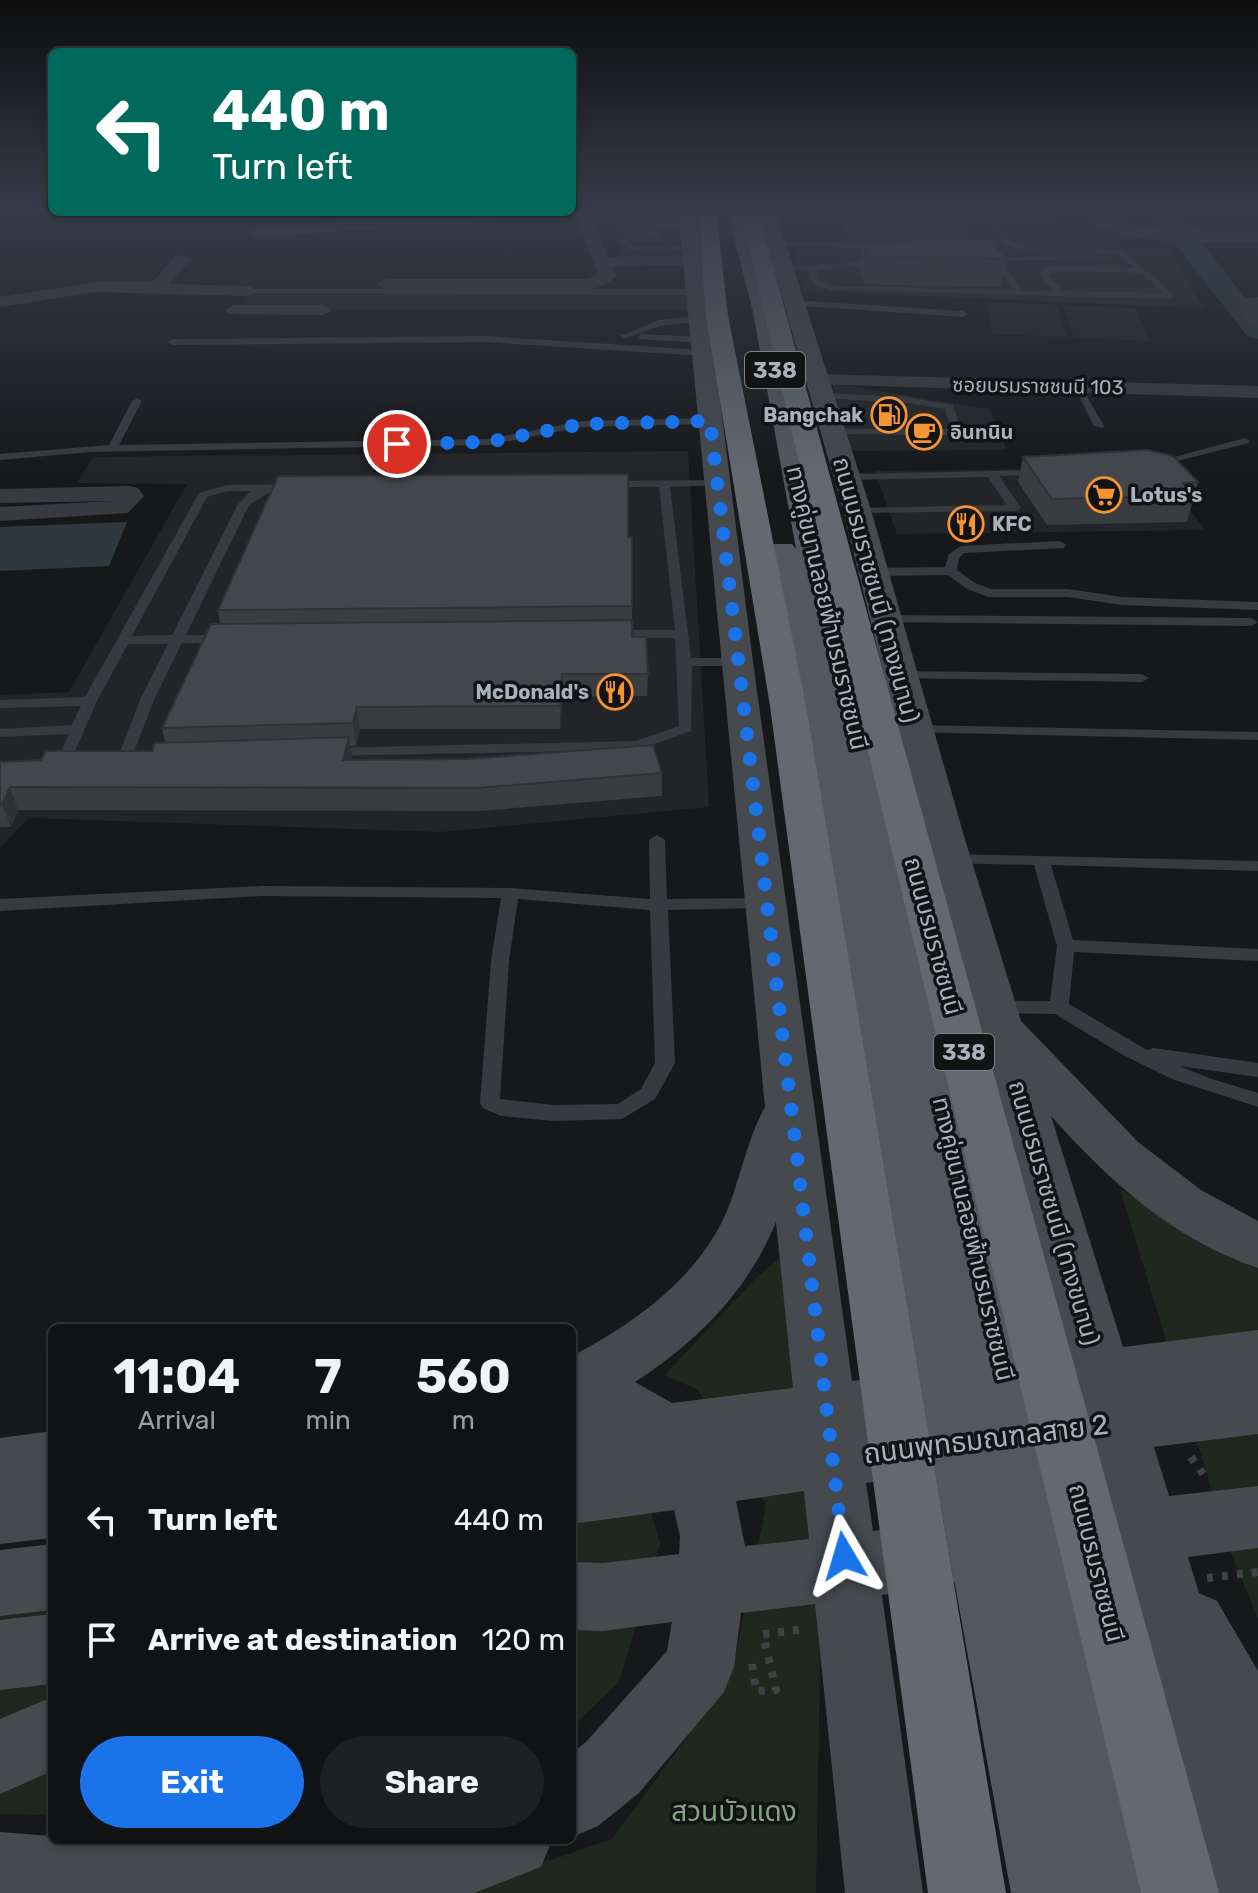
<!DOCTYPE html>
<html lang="en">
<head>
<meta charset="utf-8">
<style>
  body { margin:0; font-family:Rubik,"Noto Sans Thai",sans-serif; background:#1e2022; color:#f1f3f6; height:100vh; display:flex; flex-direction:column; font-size:30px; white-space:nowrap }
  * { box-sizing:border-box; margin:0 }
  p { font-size:26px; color:#9c9ea0 }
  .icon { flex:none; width:44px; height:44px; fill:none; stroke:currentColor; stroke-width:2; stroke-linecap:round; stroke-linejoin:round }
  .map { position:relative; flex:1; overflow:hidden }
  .panel { position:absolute; left:48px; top:1324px; width:528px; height:520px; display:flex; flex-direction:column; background:#111214; border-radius:12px; box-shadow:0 4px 12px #0003,0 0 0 2px #303234 }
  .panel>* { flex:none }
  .hud { position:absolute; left:48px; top:48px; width:528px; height:168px; border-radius:12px; box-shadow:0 4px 12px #0003,0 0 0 2px #303234; background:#00695c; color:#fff; overflow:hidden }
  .pin { position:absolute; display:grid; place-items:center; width:68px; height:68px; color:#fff; margin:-34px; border:4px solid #fff; border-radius:50%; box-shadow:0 2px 8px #0007 }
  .me { position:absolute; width:88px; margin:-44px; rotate:353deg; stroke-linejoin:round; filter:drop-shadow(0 0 6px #0008) }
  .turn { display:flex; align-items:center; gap:28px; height:168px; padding:0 32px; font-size:36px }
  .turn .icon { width:104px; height:104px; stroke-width:2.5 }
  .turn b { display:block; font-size:56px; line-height:68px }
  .eta { display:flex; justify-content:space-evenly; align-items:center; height:136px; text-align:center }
  .eta b { font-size:48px; font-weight:700; line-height:56px }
  .cta { display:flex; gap:16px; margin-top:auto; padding:16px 32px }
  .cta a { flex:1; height:92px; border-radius:48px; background:#1a73e8; color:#fff; font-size:32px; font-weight:700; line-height:92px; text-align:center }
  .cta a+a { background:#1e2022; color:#f1f3f6 }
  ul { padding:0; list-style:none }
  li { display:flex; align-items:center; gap:24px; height:120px; padding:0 32px }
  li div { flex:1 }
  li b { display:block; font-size:30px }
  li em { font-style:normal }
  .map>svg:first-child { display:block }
</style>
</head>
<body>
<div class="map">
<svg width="1258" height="1893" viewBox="0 0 1258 1893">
  <rect width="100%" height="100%" fill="#17181a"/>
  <path fill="#232427" d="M597,210H670L675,254L622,259Z
    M1070,210L1080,218L1044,219L1096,244L1169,248L1203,308L805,291L783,212Z
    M255,289H686L693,310L242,309Z
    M832,383L989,409L1007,450L849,451Z
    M688,451L709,807L441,832L29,818L0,848V695L69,692L187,484L77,483L93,457Z
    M1158,467L1205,530L897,534L875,471Z"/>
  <path fill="#1f281f" d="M986,302L1057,305L1068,337L993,334Z
    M1063,305L1135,308L1150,341L1074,338Z
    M1120,1189L1258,1269V1618L1231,1553Z
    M794,1246L820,1660L816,1893H454L612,1839L731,1677L766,1505L698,1390L665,1375L757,1277Z
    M572,1423L651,1512L660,1544L619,1682L572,1727Z
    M52,1608V1815L0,1814V1615Z"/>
  <path fill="#2d393e" d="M127,522L109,566L0,571V527Z"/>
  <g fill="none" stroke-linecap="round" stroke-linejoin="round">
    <path fill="#2d393e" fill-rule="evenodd" d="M1149,210H1173C1203,240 1230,281 1258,314V339L1248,337Z"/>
    <path stroke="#3e4246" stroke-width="8" stroke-dasharray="6 9" stroke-linecap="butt" d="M1191,1457L1206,1478
      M1207,1578L1258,1572
      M752,1664L756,1691L776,1690L763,1634L805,1629"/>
    <path fill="#383a3f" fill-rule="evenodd" d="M603,210L610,211L658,210L608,215Z
      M864,211L867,215L763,214L767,212Z
      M950,211L1033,214L1030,218L993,217L1011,241L1040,251L1036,253L1005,245L987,217L947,215Z
      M690,223L693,227L651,229L627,240L631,246L696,247L693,251L629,250L618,239L650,225Z
      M774,242L886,244L890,246L886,248L771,246Z
      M1098,249L1123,251L1175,296L1171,299L831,290L814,285L809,270L777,268L882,260L885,264L817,270L821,282L832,286L1015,290L992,261H980V257L1109,256L1113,258L1000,261L1023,291H1054L1039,274L1049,266L1135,268L1118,255L1095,253ZM1055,271L1142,273L1163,293L1063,291L1048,275Z
      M249,289H696L700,292L696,295L246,293Z
      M792,300L963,311L967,314L963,317L789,305Z
      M700,316L703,321L660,326L624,339L620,336L659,320Z
      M641,334L702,337L707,340L702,343L638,339Z
      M485,336L703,350L708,353L703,356L485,342L172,345L167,342L172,339Z
      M1073,384L1081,386L1104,426L1103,428L1094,426Z
      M819,393L907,397L953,405L962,432L957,435L829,434V430L833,429H951L945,409L907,403L822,398L817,395Z
      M137,398L142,401L119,445L488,439L582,421L710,418L715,421L710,424L582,427L488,445L90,452L0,460V454L109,445L132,401Z
      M1245,438L1250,441L1249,443L1153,467L1148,464Z
      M1048,470L1049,472L1044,475L999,476L1021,508L1015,511L857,513L853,512V508L1007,505L988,477L847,480L841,477L847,474Z
      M716,480L722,483L720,485L670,487L691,658H736L743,662L736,666H692L691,731L638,750L321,756V750L326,748L636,741L679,726L675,638H609L602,634L609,630H675L659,487H607L601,484L607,481Z
      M297,484L301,485V489L270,492L249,505L186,635H228L235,639L228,643H182L154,700L130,762H120L117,759L140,700L168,644H128L97,701L69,765L64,767L56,762L69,734L0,737V729L72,725L81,706L0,708V700L85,697L199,493L227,485ZM228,491H251L238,504L172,635L132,636L207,497Z
      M1060,541L1066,545L1064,548L964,553L959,558L957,570L975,583L991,589H1068L1122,597L1258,602V610L1122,605L1068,597H989L967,589L948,575L874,576L868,572L874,568L945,567L949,554L961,546Z
      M886,615L1251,618L1258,622L1251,626L881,622V616Z
      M900,671L1142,674L1149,678L1142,682L895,678L893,675Z
      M914,725L1258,732V740L909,732L907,729Z
      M657,835L665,840L667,899L766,898L775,903L766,908L668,910L675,1063L655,1099L622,1119L554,1121L501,1116L483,1108L480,1103L491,961L501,898L262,896L0,911V899L262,886L510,888L650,899L649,840ZM518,899L650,910L655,1063L641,1089L618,1104L554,1105L500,1099L509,961Z
      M951,854L1258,861V871L1051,865L1073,940L1258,949V961L1074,952L1069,1004L1147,1050L1154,1048L1258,1063V1077L1179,1066L1212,1079L1258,1093V1107L1172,1079L1123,1055L1055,1014L988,1013L986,1008L988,1003L995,1001H1050L1057,946L1034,865L945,863L943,859L945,855Z"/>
    <path fill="#383a3f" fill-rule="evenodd" d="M589,210L608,257L695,255L703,260L695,265L612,267L616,276C606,287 593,289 579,291L386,289L377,284L386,279H588L598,274L575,215L565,212Z
      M1077,210H1095L1145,228L1258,232V242C1206,242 1116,250 1077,210Z
      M486,212H562L554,217L256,237L248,232L256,227Z
      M182,255L190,260L169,284L249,286L258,291L249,296L95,292L0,307V297L95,282H152L176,256Z
      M1258,297V328L1251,326L1238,308L1243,299Z
      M234,305H323L332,310L323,315L228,314L225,310Z
      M817,374L1258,386V398L810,384L807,380Z
      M130,486L138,488L144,496L128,513L0,521V507L113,501L0,503V489Z"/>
    <path fill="#464a4f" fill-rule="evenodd" d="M678,210H696L753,662L852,1381L923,1372L944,1380L953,1399L944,1418L940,1420L952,1425L961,1445L952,1465L930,1474L866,1483L873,1531L942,1523L965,1532L975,1555L965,1578L942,1587L882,1595L923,1893H845L815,1604L741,1613L734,1667L724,1692L639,1793L598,1826L572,1837V1753L587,1741L667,1651L672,1622L603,1631L572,1630V1562L603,1563L679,1554L680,1536L674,1510L572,1524V1356C634,1324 699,1277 727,1211C741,1177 747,1139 765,1107ZM776,1222L793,1388L672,1403L635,1382C698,1341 747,1292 776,1222ZM804,1491L809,1539L745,1546L736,1501Z
      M757,210H775L871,510L964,836L1021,1021L1138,1142L1201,1190L1258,1221V1268C1174,1240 1109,1181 1051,1116L1123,1347L1258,1330V1434L1154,1447L1169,1496L1258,1486V1548L1188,1557L1199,1593L1217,1601L1258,1671V1893H1214L1124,1565L1094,1556L1084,1534L1094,1512L1108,1506L1094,1454L1064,1447L1055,1427L1064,1407L1070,1405L1053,1399L1044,1380L1053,1361L1067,1356L924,836L843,510Z
      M52,1431V1538L0,1544V1438Z
      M52,1544V1610L0,1616V1550Z
      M52,1614V1684L0,1690V1620Z
      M52,1697V1771L0,1794V1719Z
      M0,1832L52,1836V1840H552L541,1867L474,1893H0Z"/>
    <path fill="#54585e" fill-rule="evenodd" d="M727,210H745L775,312L822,531L1165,1893H1011L767,550L772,544H792L796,549L753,312Z"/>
    <path fill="#646970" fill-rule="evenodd" d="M698,210H716L728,316L806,706L1006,1893H928L770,706L706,316Z
      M740,210H758C909,772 1066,1332 1219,1893H1141C1009,1332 871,772 740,210Z"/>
  </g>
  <path fill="#3a3c40" d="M609,210H658V219L648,220L622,234L609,218Z
    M842,210H970L972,213L968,239L1006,259L1002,287L865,284L859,269L862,242L961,239H848L841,220Z
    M631,236L661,238V243L631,241Z
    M1023,457L1198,482L1187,522L1047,525L1018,482Z
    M628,537H632V637L648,674L647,696L563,697L560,729H360L356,746H350L352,760L662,773V796L479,811L18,810L11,827H0V762L41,760L152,751L165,743L162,728L220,624L218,610Z"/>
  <path fill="#2f3134" d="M632,210H658V219L648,220L622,234V215Z
    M562,674L563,697L560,729V706Z
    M357,707L360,729L356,746L353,723Z
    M349,737L352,760H343Z
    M10,787L18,810L11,827L2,804Z"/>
  <path fill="#43464a" stroke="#2f3134" stroke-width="2" d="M617,210H632L622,215Z
    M850,210H970L972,213H851Z
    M652,227L661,238L631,236Z
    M988,238L1006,259L868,256L862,242Z
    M1147,450L1173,456L1198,482L1183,483L1194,496L1052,499L1023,457Z
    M628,474V537H632V606L218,610L278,476Z
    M632,620V637H646L648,674H562L560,706L357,707L353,723L162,728L211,624Z
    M349,737L343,760L465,759L653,745L662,773L477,788L10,787L2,804H0V762L41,760L46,751H152L155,743Z"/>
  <linearGradient id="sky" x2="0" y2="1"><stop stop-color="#0d0d0e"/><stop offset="0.44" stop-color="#363d49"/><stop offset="1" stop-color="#363d49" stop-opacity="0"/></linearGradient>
  <rect width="1258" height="475" fill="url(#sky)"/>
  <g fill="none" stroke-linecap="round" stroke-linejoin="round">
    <path stroke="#1a73e8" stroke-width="14" stroke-dasharray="0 25.2" d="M397,444L488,442L582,424L710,421L844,1556"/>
  </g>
  <defs>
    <symbol id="fuel-ring" viewBox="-11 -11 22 22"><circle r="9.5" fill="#121315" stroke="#f69533" stroke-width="1.5"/><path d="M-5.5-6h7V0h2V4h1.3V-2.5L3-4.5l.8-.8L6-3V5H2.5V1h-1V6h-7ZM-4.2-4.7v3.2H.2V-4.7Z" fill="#f69533"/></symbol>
    <symbol id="cafe-ring" viewBox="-11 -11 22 22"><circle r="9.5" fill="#121315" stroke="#f69533" stroke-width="1.5"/><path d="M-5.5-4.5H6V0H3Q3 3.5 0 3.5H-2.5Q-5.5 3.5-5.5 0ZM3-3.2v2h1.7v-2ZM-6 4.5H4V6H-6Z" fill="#f69533"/></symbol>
    <symbol id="supermarket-ring" viewBox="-11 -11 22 22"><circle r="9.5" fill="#121315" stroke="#f69533" stroke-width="1.5"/><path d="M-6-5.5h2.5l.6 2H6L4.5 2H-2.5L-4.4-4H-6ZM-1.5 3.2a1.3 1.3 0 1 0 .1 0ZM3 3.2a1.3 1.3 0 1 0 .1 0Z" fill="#f69533"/></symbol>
    <symbol id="restaurant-ring" viewBox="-11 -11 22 22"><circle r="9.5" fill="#121315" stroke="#f69533" stroke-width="1.5"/><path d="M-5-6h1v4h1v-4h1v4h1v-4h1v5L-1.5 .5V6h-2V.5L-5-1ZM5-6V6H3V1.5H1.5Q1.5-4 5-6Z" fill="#f69533"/></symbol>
  </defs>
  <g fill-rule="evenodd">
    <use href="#fuel-ring" x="869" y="395" width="40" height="40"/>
    <use href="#cafe-ring" x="904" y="412" width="40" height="40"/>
    <use href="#supermarket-ring" x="1084" y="475" width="40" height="40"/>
    <use href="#restaurant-ring" x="946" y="504" width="40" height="40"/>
    <use href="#restaurant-ring" x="595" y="672" width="40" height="40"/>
  </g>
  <g text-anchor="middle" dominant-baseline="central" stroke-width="7" stroke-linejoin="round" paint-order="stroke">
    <g font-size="20" fill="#a9b1ba" stroke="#121315">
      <text transform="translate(1038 386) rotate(1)">ซอยบรมราชชนนี 103</text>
    </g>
    <g font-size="20" font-weight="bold" fill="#a9b1ba" stroke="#121315" text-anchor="start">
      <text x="863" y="415" text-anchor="end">Bangchak</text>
      <text x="950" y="432">อินทนิน</text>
      <text x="1130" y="495">Lotus's</text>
      <text x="992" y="524">KFC</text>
      <text x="589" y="692" text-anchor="end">McDonald's</text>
    </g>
    <g fill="#121315" stroke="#7c8288" stroke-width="2">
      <rect x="745" y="352" width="60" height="36" rx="6"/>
      <rect x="934" y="1034" width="60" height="36" rx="6"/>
    </g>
    <g font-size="22" font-weight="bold" fill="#a9b1ba">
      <text x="775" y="370">338</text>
      <text x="964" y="1052">338</text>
    </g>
    <g font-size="24" fill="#a9b1ba" stroke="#121315">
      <text transform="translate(876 590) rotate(75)">ถนนบรมราชชนนี (ทางขนาน)</text>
      <text transform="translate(827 608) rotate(77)">ทางคู่ขนานลอยฟ้าบรมราชชนนี</text>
      <text transform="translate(933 936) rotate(75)">ถนนบรมราชชนนี</text>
      <text transform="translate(1054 1213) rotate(74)">ถนนบรมราชชนนี (ทางขนาน)</text>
      <text transform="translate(973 1239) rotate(77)">ทางคู่ขนานลอยฟ้าบรมราชชนนี</text>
      <text transform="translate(1096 1563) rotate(76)">ถนนบรมราชชนนี</text>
    </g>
    <g font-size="28" fill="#a9b1ba" stroke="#121315">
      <text transform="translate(986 1439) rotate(-7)">ถนนพุทธมณฑลสาย 2</text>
    </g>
    <g font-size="28" fill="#84a580" stroke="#121315">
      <text x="734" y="1811">สวนบัวแดง</text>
    </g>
  </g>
</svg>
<div class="pin" style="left:397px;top:444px;background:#d93025"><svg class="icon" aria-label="arrive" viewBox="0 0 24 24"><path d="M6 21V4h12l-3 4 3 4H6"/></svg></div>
<svg class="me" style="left:844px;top:1556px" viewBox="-20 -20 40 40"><path d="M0-17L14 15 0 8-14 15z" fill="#1a73e8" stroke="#fff" stroke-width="4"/></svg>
<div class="hud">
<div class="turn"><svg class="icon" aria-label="left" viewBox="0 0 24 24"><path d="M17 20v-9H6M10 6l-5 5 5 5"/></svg><div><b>440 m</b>Turn left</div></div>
</div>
<section class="panel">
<div class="eta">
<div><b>11:04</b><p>Arrival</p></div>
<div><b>7</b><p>min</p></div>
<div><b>560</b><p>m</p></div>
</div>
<ul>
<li><svg class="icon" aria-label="left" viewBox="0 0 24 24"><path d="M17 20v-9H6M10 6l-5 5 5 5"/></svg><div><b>Turn left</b></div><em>440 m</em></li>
<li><svg class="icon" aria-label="arrive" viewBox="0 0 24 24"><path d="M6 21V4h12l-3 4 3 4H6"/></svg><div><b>Arrive at destination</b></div><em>120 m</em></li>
</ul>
<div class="cta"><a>Exit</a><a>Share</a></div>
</section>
</div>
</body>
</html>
